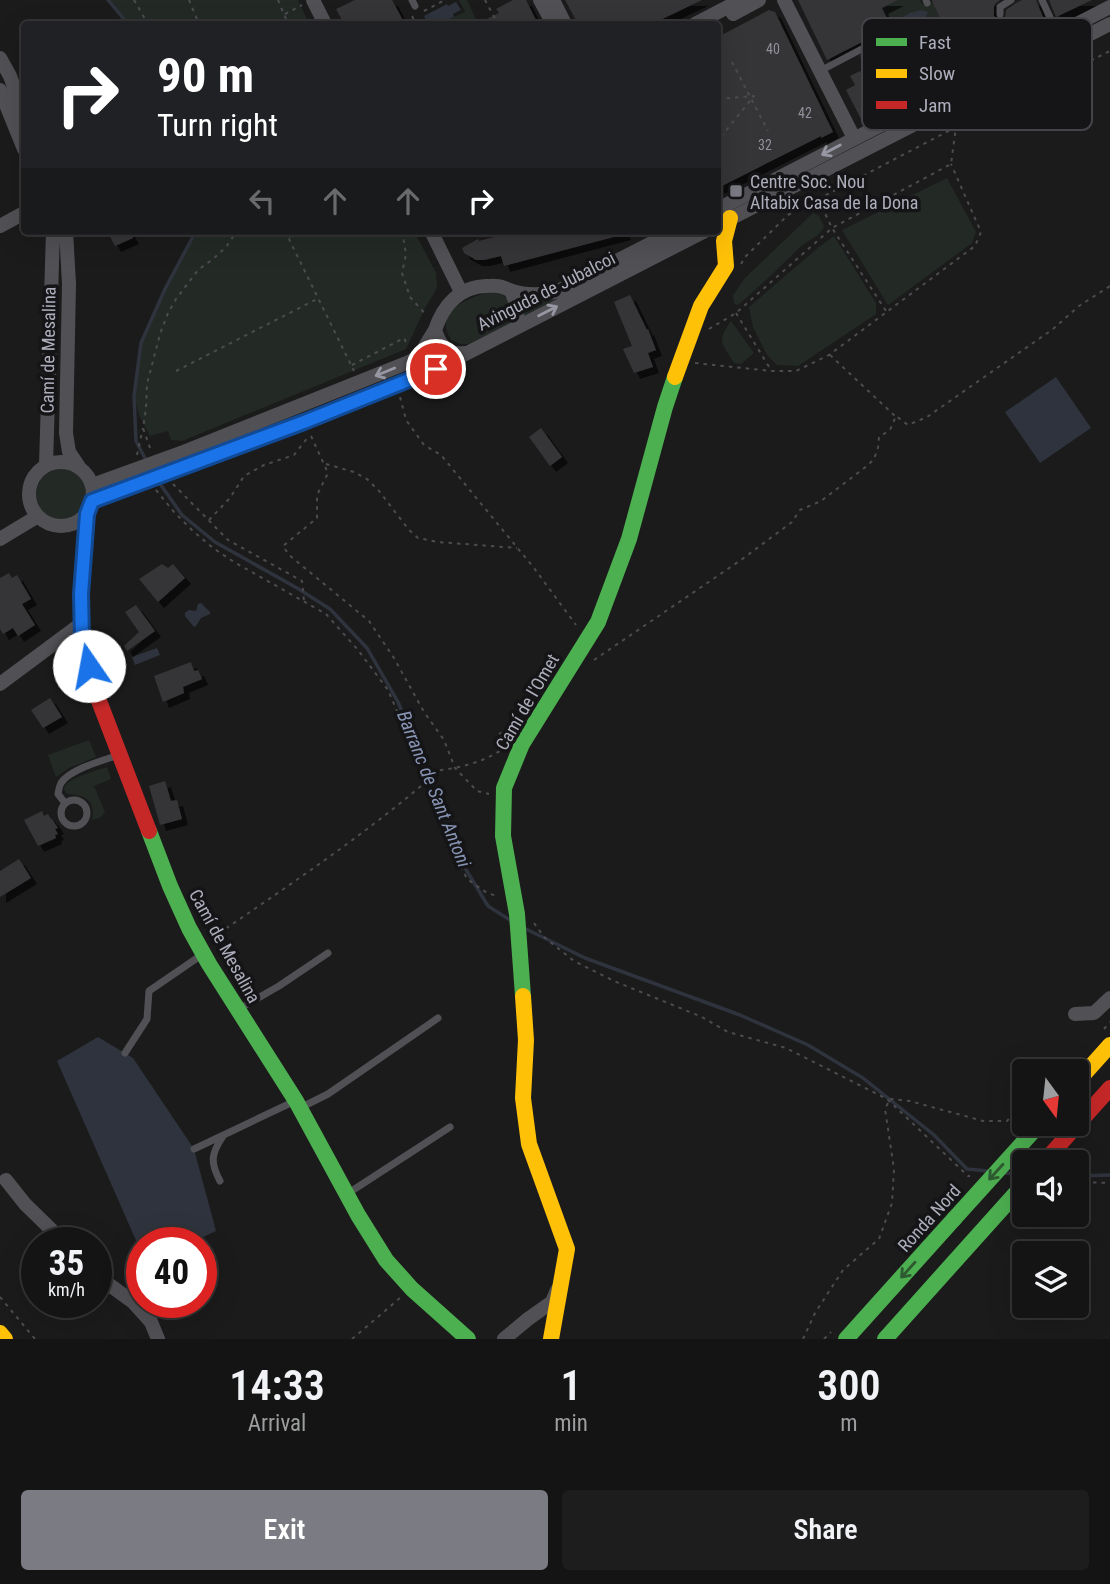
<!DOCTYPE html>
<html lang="en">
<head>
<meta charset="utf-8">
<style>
  body { margin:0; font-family:"Roboto Condensed",sans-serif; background:#1d1d1d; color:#f1f3f6; height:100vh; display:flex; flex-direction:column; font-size:26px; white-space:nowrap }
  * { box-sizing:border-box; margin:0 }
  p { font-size:23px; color:#9d9ea0 }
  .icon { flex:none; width:38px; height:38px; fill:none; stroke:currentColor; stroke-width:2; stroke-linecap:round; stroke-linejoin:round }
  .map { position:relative; height:1339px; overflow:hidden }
  .side { display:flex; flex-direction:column; background:#141414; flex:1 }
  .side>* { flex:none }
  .guide { position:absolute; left:21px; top:21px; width:700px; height:214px; border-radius:7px; box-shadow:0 7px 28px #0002,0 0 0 2px #333334; background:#202124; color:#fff; overflow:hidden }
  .needle { width:46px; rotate:165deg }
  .buttons { position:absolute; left:1012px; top:1059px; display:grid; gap:14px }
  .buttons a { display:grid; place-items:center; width:77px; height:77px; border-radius:7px; background:#141414; box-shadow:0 7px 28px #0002,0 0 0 2px #333334; font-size:35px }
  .speed { position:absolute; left:21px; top:1227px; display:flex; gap:14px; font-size:35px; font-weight:700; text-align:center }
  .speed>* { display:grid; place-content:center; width:91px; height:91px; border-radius:50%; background:#141414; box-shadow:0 7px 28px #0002,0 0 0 2px #333334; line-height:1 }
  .speed small { font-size:18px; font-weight:400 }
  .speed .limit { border:10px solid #d22; background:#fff; color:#111 }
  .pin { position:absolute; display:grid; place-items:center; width:60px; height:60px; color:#fff; margin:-30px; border:4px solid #fff; border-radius:50%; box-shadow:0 2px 7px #0007 }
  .me { position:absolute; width:77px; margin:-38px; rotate:348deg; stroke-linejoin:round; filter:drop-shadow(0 0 5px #0008) }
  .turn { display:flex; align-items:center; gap:24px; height:147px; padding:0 21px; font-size:32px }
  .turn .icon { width:91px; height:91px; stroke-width:2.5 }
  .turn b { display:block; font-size:49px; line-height:60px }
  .lanes { display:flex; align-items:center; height:66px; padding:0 21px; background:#0003; justify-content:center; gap:35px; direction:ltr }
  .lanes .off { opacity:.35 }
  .eta { display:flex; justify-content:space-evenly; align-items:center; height:119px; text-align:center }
  .eta b { font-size:42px; font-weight:600; line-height:49px }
  .action { display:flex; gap:14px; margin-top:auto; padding:14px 21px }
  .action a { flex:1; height:80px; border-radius:7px; background:#7a7b83; color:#fff; font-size:28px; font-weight:600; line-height:80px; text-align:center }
  .action a+a { background:#1d1d1d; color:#f1f3f6 }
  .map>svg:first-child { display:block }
</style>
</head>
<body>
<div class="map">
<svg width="1110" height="1339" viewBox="0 0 1110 1339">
  <defs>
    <filter id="shadow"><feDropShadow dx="6" dy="6" stdDeviation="0" flood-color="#0009"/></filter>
  </defs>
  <rect width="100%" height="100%" fill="#1b1b1b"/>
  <path fill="#232a25" d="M108,0H298L309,24H128Z
    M459,0H467L476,19L469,23V24H438L465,12Z
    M898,0H920L923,5L931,1L948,32L868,73L859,55L873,48L880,61L896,36L882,8Z
    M947,178L976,232L972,243L888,305L842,230Z
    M813,213L819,216L824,227C819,238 807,240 799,248C779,268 759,287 738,305L734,304L733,295L745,278Z
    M196,231H414L436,273L437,288L425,308L406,349L182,441L171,440L168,431L150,436L139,415L134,396L141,343L165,289Z
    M834,236L876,303V314L798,366L777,365L767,355L753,327L749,307L819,247Z
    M636,259L523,317L519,298Z
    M490,292C510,294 511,302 512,320L508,325L469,344H460L451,340C433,311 468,298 490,292Z
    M731,321L754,353L741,364L734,363C722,343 716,342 731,321Z
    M36 495a26 26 0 1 1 52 0a26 26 0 1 1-52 0Z
    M89,740L96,757L69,768L56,777L48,755Z
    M107,767L111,779L94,786L105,812L101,817L92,820C96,800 85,795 67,794C66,793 65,791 64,789C64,779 98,770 107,767Z"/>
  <path fill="#2e333d" d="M456,2L461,10L453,14L454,17L438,24H428L424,16L447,4L448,6Z
    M921,10L928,12L925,18L917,20L906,26L901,24L902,18L910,13Z
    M1056,377L1091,428L1040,463L1005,412Z
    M201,603L210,612V614L201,618L196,626L194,627L185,616V613L189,610L196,611L198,604Z
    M157,648L160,655L135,665L132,657Z
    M98,1037L133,1058L194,1149L216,1231L192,1242H142V1254L57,1061Z"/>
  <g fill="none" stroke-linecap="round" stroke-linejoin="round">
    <path stroke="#2e333d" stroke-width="3.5" d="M108,0L128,24
      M147,462L136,441L134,396L141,343L165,289L196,231
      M158,481L182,515L215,542L297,588L330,609L367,648L398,702L448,822L462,863L488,906L510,920
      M526,929L585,958L740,1015L808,1045L863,1078L934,1135L967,1169L987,1171
      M1005,1173L1022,1175
      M1076,1176L1110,1175"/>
  </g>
  <path fill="#363537" filter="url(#shadow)" d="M355,0H392L405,24H344L336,9Z
    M513,0H526L538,24H477L499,13L496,9Z
    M565,0H702L652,24H578Z
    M798,0H898L882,8L891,27L827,60Z
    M932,0H1000L995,4L994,7V16L999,20L1005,18L1006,10L1016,3L1022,0H1036L1045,22L861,119L846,90L855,85L850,76L860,71L864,79L949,35L933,4Z
    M1049,0H1092L1056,17Z
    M769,10L775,12L833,132L821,138V136L718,188V37Z
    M107,231H129L133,238L115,246Z
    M496,231H624L625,234L504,266L501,256L484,260H476L464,253L462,248L478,239L479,241L498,236Z
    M630,295L647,330L648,329L656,350L648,353L653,367L634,373L623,349L632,346L614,302Z
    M541,428L562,457L550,466L529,437Z
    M162,564L168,568L173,564L185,578L158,602L139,579Z
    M9,573L12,578L17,575L31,599L22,604L35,625L18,636L13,628L3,634L0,629V578Z
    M136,605L155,631L127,651L124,646L139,632L125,612Z
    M191,662L194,671L198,670L202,679L183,687L184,693L163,702L154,676Z
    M50,698L62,717L43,728L31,710Z
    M165,781L171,801L177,800L182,819L160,825L149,786Z
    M42,811L44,816L48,814L51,819H52L58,828L55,829L58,834L55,835L56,838L38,846L24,820Z
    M19,859L31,878L0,897V871Z"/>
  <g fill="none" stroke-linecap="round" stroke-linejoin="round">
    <path stroke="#4c4c50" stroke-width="2" stroke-dasharray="3.5 5" stroke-linecap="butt" d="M134,0L148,24
      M189,0L199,24
      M278,0L286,19L287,24
      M485,0L498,24
      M424,11L445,0
      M285,14L302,5
      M412,16L416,24
      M732,62L768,131
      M718,99L754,96L720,138
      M818,199L832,228L886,311
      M285,231L354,371
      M402,231L406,254L402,273L410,297L427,316
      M289,237L300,231
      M741,264L745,257L788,215L956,127L1110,51
      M736,313L771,370
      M709,329L736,313L832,228L951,164L956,127L955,119
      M830,355L895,416
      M695,363L771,371H796L829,355L975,246L981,232L951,164
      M352,365L404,338L408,346
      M176,371L317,299
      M400,397L406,420L424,445L441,455L534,568L576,625
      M311,436L328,473L317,495V518L283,546L289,555L369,621L394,658L424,712L444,740L455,768L477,791L489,794
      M150,448L143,428L146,409L147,384L160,334L168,313L176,299L198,270L213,259L226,247L237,231
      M137,455L143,428
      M326,464L354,472L367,479L379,491L409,530L418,538L438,542L517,548
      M173,484L228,540L302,581L304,601
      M156,490L174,512L193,531L213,548L234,562L326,614L358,650L388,690L432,793L454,852L467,879L487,893L497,896
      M209,520L230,498L244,476L264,465L294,455L309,436
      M594,660L741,560L792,522L800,510L821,501L867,466L874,459L878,448L879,437L890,430L896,416L908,425L927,417L1053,329L1079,306L1110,286
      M499,734L515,725
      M436,800L435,771C458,768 482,763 501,750
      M534,923L544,937L574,961L614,981L702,1017L728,1032L786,1048L887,1099L968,1176H970
      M212,938C285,888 359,839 427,781
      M1104,1029L1110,1022
      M890,1099L910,1101L983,1121H1007L1019,1107L1024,1106
      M1076,1182L1110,1183
      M0,1297L35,1339
      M352,1339L400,1298
      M803,1339L815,1313L843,1270L879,1239L892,1203L894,1169L885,1109L890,1099
      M824,1339L831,1332"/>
    <path stroke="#515155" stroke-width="7" d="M412,0L415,6
      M926,0L927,3
      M1042,0L1057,33
      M1000,14V7L1011,0
      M820,71L894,32
      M61 813a13 13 0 1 1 26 0a13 13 0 1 1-26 0Z
      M65,803L58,794C59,789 59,787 61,783C70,769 104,760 119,755
      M239,1009L279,986L328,953
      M125,1053L147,1019L149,991L203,954
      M300,1108L328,1094L438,1018
      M194,1149L295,1101
      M220,1181C210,1162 211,1154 223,1136
      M347,1194L450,1127"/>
    <path stroke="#515155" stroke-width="14" d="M313,0L325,24
      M540,0L553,24
      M553,0L565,24
      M784,0L854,138
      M733,14L759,0
      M695,24L741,0
      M0,58L10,76L24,115
      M0,90L24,149
      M718,209L1110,7
      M718,225L1110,24
      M0,226L24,213
      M66,231L69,284L66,433L69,452L79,467
      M431,231L461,292
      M511,291C517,304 519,313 516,328
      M465,353C448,355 440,346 435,330C443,306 459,287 486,286C491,286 497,285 502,287C506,288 509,290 512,291C527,296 541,295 556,292L675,231
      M186,451L409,362L419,356L435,330
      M29 494a32 32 0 1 1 64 0a32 32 0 1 1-64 0Z
      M46,465L53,231
      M191,465L305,422L436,369L705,231
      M0,539L38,516
      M0,684L82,623
      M1075,1014L1094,1013L1110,998
      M6,1180L25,1204L64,1242
      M96,1275L133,1302L151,1322L158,1339
      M504,1339L528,1319L552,1302L557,1290"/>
    <path stroke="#4caf50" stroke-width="16" d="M149,831L170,886L189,928L209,964L296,1101L358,1215L386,1260L412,1289L468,1339
      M523,996L517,914L503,836L504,788L522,744L598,622L629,539L665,407L675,377
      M846,1339L954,1219
      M885,1339L1024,1184"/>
    <path stroke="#ffc107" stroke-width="16" d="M675,377L701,306L726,266L724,241L730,218
      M523,996L526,1040L523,1098L529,1144L567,1249L551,1339
      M1076,1083L1110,1045
      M0,1333L5,1339"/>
    <path stroke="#c62828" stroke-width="16" d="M87,514L81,594L82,639L96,693L149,831
      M1044,1162L1110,1088"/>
    <path stroke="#515155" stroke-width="14" d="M92,485L186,451
      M92,501L191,465"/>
    <path stroke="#4caf50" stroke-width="16" d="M954,1219L1038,1126"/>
  </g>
  <defs><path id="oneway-shaft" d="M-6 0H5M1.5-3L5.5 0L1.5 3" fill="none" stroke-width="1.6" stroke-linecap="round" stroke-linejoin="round" transform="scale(1.75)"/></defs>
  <g stroke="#9697a2">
    <use href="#oneway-shaft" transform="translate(831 150) rotate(152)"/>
    <use href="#oneway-shaft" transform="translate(548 311) rotate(-27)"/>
    <use href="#oneway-shaft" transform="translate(385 372) rotate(158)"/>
  </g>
  <g stroke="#2e5a31">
    <use href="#oneway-shaft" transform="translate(996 1172) rotate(132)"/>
    <use href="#oneway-shaft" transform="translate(908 1270) rotate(132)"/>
  </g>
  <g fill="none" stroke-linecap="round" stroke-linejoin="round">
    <defs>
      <path id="route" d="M89,666L82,639L81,594L87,514L92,501L304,422L436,369"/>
    </defs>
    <use href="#route" stroke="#114b97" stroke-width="18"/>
    <use href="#route" stroke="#1a73e8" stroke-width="12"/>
  </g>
  <rect fill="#7a7b83" stroke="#151517" stroke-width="2.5" x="729" y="184" width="14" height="14" rx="3.5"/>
  <g text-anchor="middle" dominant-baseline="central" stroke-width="7" stroke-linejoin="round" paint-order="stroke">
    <g font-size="14" fill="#8f909a">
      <text x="773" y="49">40</text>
      <text x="805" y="113">42</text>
      <text x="765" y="145">32</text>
    </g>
    <g font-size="18" fill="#adaebb" stroke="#151517" text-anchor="start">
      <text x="750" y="181">Centre Soc. Nou<tspan x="750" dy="21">Altabix Casa de la Dona</tspan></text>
    </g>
    <g font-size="18" fill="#adaebb" stroke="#151517">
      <text transform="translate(546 291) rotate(-27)">Avinguda de Jubalcoi</text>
      <text transform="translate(48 350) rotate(-89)">Camí de Mesalina</text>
      <text transform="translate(527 702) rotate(-60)">Camí de l'Omet</text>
      <text transform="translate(225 946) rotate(61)">Camí de Mesalina</text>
      <text transform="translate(929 1218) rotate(-48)">Ronda Nord</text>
    </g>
    <g font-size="19" font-style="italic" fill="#8794b3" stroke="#151517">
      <text transform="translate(434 789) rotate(68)">Barranc de Sant Antoni</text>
    </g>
  </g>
  <rect x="862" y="18" width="230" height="112" rx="10" fill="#151517" stroke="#434348" stroke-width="2"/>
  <rect x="876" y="38" width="31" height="8" fill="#4caf50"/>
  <rect x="876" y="69" width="31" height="9" fill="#ffc107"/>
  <rect x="876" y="101" width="31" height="8" fill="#c62828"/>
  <g font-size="19" fill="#adaebb">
    <text x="919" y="49">Fast</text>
    <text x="919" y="80">Slow</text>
    <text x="919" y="112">Jam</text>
  </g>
</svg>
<div class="buttons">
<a><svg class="needle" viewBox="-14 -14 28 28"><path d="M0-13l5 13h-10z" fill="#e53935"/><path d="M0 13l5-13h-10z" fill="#9d9ea0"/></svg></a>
<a><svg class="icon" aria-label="sound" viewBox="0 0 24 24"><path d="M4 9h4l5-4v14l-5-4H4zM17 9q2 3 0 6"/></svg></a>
<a><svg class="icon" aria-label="layers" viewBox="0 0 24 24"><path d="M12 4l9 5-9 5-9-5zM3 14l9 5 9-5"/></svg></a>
</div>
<div class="speed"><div>35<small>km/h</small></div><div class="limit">40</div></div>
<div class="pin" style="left:436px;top:369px;background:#d93025"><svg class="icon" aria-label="arrive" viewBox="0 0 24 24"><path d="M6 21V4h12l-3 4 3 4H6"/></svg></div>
<svg class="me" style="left:89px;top:666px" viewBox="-20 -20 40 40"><circle r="19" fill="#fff"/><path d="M0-13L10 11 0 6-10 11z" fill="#1a73e8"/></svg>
<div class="guide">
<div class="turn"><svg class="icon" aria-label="right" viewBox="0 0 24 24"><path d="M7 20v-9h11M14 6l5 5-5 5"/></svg><div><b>90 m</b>Turn right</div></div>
<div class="lanes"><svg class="icon off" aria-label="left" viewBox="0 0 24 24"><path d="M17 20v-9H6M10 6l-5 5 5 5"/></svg><svg class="icon off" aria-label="ahead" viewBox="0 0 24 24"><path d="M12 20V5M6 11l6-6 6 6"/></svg><svg class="icon off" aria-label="ahead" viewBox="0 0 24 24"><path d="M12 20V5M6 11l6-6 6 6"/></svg><svg class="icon" aria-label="right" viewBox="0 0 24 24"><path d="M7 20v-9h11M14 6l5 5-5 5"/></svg></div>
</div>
</div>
<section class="side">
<div class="eta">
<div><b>14:33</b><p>Arrival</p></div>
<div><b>1</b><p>min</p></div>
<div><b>300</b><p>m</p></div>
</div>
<div class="action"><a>Exit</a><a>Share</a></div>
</section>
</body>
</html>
